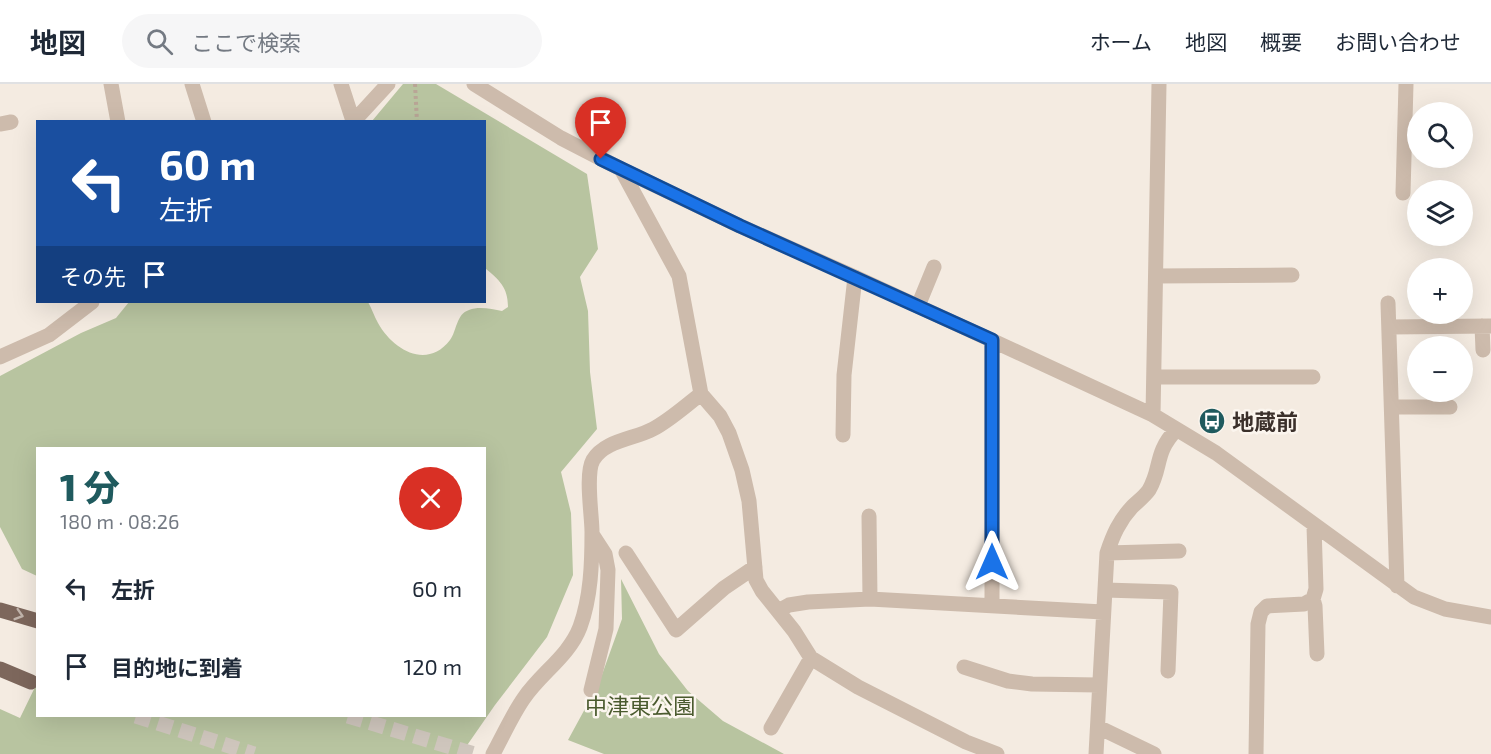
<!DOCTYPE html>
<html lang="ja">
<head>
<meta charset="utf-8">
<style>
  body { margin:0; font-family:"Exo 2","Noto Sans JP",sans-serif; background:#f6f6f7; color:#1f2937; height:100vh; display:flex; flex-direction:column; font-size:22px; white-space:nowrap }
  * { box-sizing:border-box; margin:0 }
  p { font-size:20px; color:#747a83 }
  .icon { flex:none; width:33px; height:33px; fill:none; stroke:currentColor; stroke-width:2; stroke-linecap:round; stroke-linejoin:round }
  .map { position:relative; flex:1; overflow:hidden }
  .sheet { position:absolute; left:36px; top:363px; width:450px; height:270px; display:flex; flex-direction:column; background:#fff; border-radius:0px; box-shadow:0 6px 24px #0002 }
  .sheet>* { flex:none }
  .guide { position:absolute; left:36px; top:36px; width:450px; height:183px; border-radius:0px; box-shadow:0 6px 24px #0002; background:#1a4fa0; color:#fff; overflow:hidden }
  .fabs { position:absolute; left:1407px; top:18px; display:grid; gap:12px }
  .fabs a { display:grid; place-items:center; width:66px; height:66px; border-radius:50%; background:#fff; box-shadow:0 6px 24px #0002; font-size:30px }
  .pin { position:absolute; display:grid; place-items:center; width:51px; height:51px; color:#fff; margin:-62px -26px; border-radius:50% 50% 50% 0; rotate:-45deg; box-shadow:0 0 6px #0007 }
  .pin .icon { rotate:45deg }
  .me { position:absolute; width:66px; margin:-33px; rotate:0deg; stroke-linejoin:round; filter:drop-shadow(0 0 4px #0008) }
  .turn { display:flex; align-items:center; gap:21px; height:126px; padding:0 24px; font-size:27px }
  .turn .icon { width:78px; height:78px; stroke-width:2.5 }
  .turn b { display:block; font-size:42px; line-height:51px }
  .then { display:flex; align-items:center; height:57px; padding:0 24px; background:#0003; gap:12px; font-size:22px }
  .round { display:grid; place-items:center; flex:none; width:63px; height:63px; border-radius:32px; background:#f6f6f7 }
  .summary { display:flex; align-items:center; justify-content:space-between; height:102px; padding:0 24px }
  h1 { font-size:36px; font-weight:800; line-height:45px; color:#1f5a5e }
  ul { padding:0; list-style:none }
  li { display:flex; align-items:center; gap:18px; height:78px; padding:0 24px }
  li div { flex:1 }
  li b { display:block; font-size:22px }
  li em { font-style:normal }
  header { display:flex; align-items:center; gap:36px; box-sizing:border-box; height:84px; padding:0 30px; background:#fff; border-bottom:2px solid #e0e1e3 }
  header strong { font-size:28px }
  nav { display:flex; gap:33px; margin-inline-start:auto; font-size:21px }
  .search { width:420px; height:54px; background:#f6f6f7; display:flex; align-items:center; gap:15px; box-sizing:border-box; padding:0 21px; border-radius:33px; color:#747a83; font-size:22px }
  .map>svg:first-child { display:block }
</style>
</head>
<body>
<header>
<strong>地図</strong>
<div class="search"><svg class="icon" aria-label="search" viewBox="0 0 24 24"><circle cx="10" cy="10" r="6"/><path d="M15 15l6 6"/></svg>ここで検索</div>
<nav><a>ホーム</a><a>地図</a><a>概要</a><a>お問い合わせ</a></nav>
</header>
<div class="map">
<svg width="1491" height="670" viewBox="0 0 1491 670">
  <rect width="100%" height="100%" fill="#f4ebe1"/>
  <path fill="#b8c4a0" d="M403,0H436L587,90L598,165L580,193L588,227L590,288L597,345L561,388L571,429L573,491L547,553L495,621L461,670H0V625L20,634L37,599L38,632H484V364H38L37,492L22,485L0,443V292L81,249L116,234L129,218H368C372,225 374,232 378,239C393,266 427,286 450,256C457,247 456,230 469,226C479,222 492,225 502,227L508,223C508,203 499,196 485,184L484,38L372,37Z
    M621,495L659,570L688,607L723,637L784,670H604L568,656L599,599L622,535Z"/>
  <g fill="none" stroke-linecap="round" stroke-linejoin="round">
    <path stroke="#cfc6bd" stroke-width="15" stroke-dasharray="15 8" stroke-linecap="butt" d="M136,632L254,670
      M348,632L474,670"/>
    <path stroke="#b9a596" stroke-width="4" stroke-dasharray="3 3" stroke-linecap="butt" d="M415,0L417,38"/>
    <path stroke="#cdbbac" stroke-width="15" d="M111,0L118,38
      M192,0L204,38
      M341,0L353,37
      M474,0L561,54L621,85L740,142L855,193L1153,331L1216,369L1414,513L1445,525L1491,533
      M353,38L388,0
      M0,40L11,38
      M621,85L679,192L701,310L720,332L729,349L742,386L749,417L756,496L762,507L794,547L811,574L858,603L966,658L997,670
      M1403,109L1406,0
      M1156,192L1292,191
      M1388,219L1397,502
      M918,222L934,183
      M1482,242L1483,266
      M1389,243L1491,242
      M0,273L49,251L92,218
      M1154,293H1313
      M1392,323H1450
      M1153,331L1159,0
      M843,351L844,291L855,193
      M869,432L870,515
      M626,469L676,546L724,504L755,483
      M1107,469L1179,467
      M1105,506L1171,508L1168,587
      M1313,515L1315,522L1317,570
      M992,522V257
      M778,527L789,521L808,518L870,515L1103,528
      M964,583L1008,597L1032,600L1099,601
      M591,606L606,545L608,486L605,470L592,450
      M1098,643L1154,670
      M771,644L811,574
      M493,670C503,652 512,631 524,614C541,589 569,572 580,543C591,513 592,479 592,448C592,431 585,390 593,376C605,356 635,355 653,345C670,336 685,322 701,310
      M1096,670L1107,469C1113,451 1119,437 1132,423C1137,418 1144,413 1149,406C1162,384 1154,369 1176,346
      M1256,670L1258,540L1261,528L1267,522L1304,520L1313,515L1316,505L1314,442"/>
    <path stroke="#7d675c" stroke-width="15" d="M0,526L38,537
      M0,585L31,598"/>
  </g>
  <defs><path id="oneway-chevron" d="M-2-3.5L2.5 0L-2 3.5" fill="none" stroke-width="1.6" stroke-linecap="round" stroke-linejoin="round" transform="scale(1.5)"/></defs>
  <use stroke="#c2b5ac" href="#oneway-chevron" transform="translate(19 531) rotate(17)"/>
  <g fill="none" stroke-linecap="round" stroke-linejoin="round">
    <defs>
      <path id="route" d="M601,75L740,142L992,256V478"/>
    </defs>
    <use href="#route" stroke="#114b97" stroke-width="15"/>
    <use href="#route" stroke="#1a73e8" stroke-width="10"/>
  </g>
  <defs>
    <symbol id="bus-disc" viewBox="-11 -11 22 22"><circle r="9.5" fill="#1f5a5e" stroke="#fbf5ee"/><path d="M-5-6H5V4H4V6H2V4H-2V6H-4V4H-5ZM-3.5-4V0h7V-4ZM-3.5 1.2v1.5H-2V1.2ZM2 1.2v1.5H3.5V1.2Z" fill="#fff"/></symbol>
  </defs>
  <g fill-rule="evenodd">
    <use href="#bus-disc" x="1197" y="322" width="30" height="30"/>
  </g>
  <g text-anchor="middle" dominant-baseline="central" stroke-width="5" stroke-linejoin="round" paint-order="stroke">
    <g font-size="22" font-weight="bold" fill="#3b302b" stroke="#fbf5ee" text-anchor="start">
      <text x="1232" y="337">地蔵前</text>
    </g>
    <g font-size="22" fill="#4a5a2e" stroke="#fbf5ee">
      <text x="640" y="621">中津東公園</text>
    </g>
  </g>
</svg>
<div class="fabs">
<a><svg class="icon" aria-label="search" viewBox="0 0 24 24"><circle cx="10" cy="10" r="6"/><path d="M15 15l6 6"/></svg></a>
<a><svg class="icon" aria-label="layers" viewBox="0 0 24 24"><path d="M12 4l9 5-9 5-9-5zM3 14l9 5 9-5"/></svg></a>
<a>+</a>
<a>−</a>
</div>
<div class="pin" style="left:601px;top:75px;background:#d93025"><svg class="icon" aria-label="arrive" viewBox="0 0 24 24"><path d="M6 21V4h12l-3 4 3 4H6"/></svg></div>
<svg class="me" style="left:992px;top:478px" viewBox="-20 -20 40 40"><path d="M0-17L14 15 0 8-14 15z" fill="#1a73e8" stroke="#fff" stroke-width="4"/></svg>
<div class="guide">
<div class="turn"><svg class="icon" aria-label="left" viewBox="0 0 24 24"><path d="M17 20v-9H6M10 6l-5 5 5 5"/></svg><div><b>60 m</b>左折</div></div>
<div class="then">その先<svg class="icon" aria-label="arrive" viewBox="0 0 24 24"><path d="M6 21V4h12l-3 4 3 4H6"/></svg></div>
</div>
<section class="sheet">
<div class="summary"><div><h1>1 分</h1><p>180 m · 08:26</p></div><a class="round" style="background:#d93025;color:#fff"><svg class="icon" aria-label="close" viewBox="0 0 24 24"><path d="M6 6l12 12M18 6L6 18"/></svg></a></div>
<ul>
<li><svg class="icon" aria-label="left" viewBox="0 0 24 24"><path d="M17 20v-9H6M10 6l-5 5 5 5"/></svg><div><b>左折</b></div><em>60 m</em></li>
<li><svg class="icon" aria-label="arrive" viewBox="0 0 24 24"><path d="M6 21V4h12l-3 4 3 4H6"/></svg><div><b>目的地に到着</b></div><em>120 m</em></li>
</ul>
</section>
</div>
</body>
</html>
